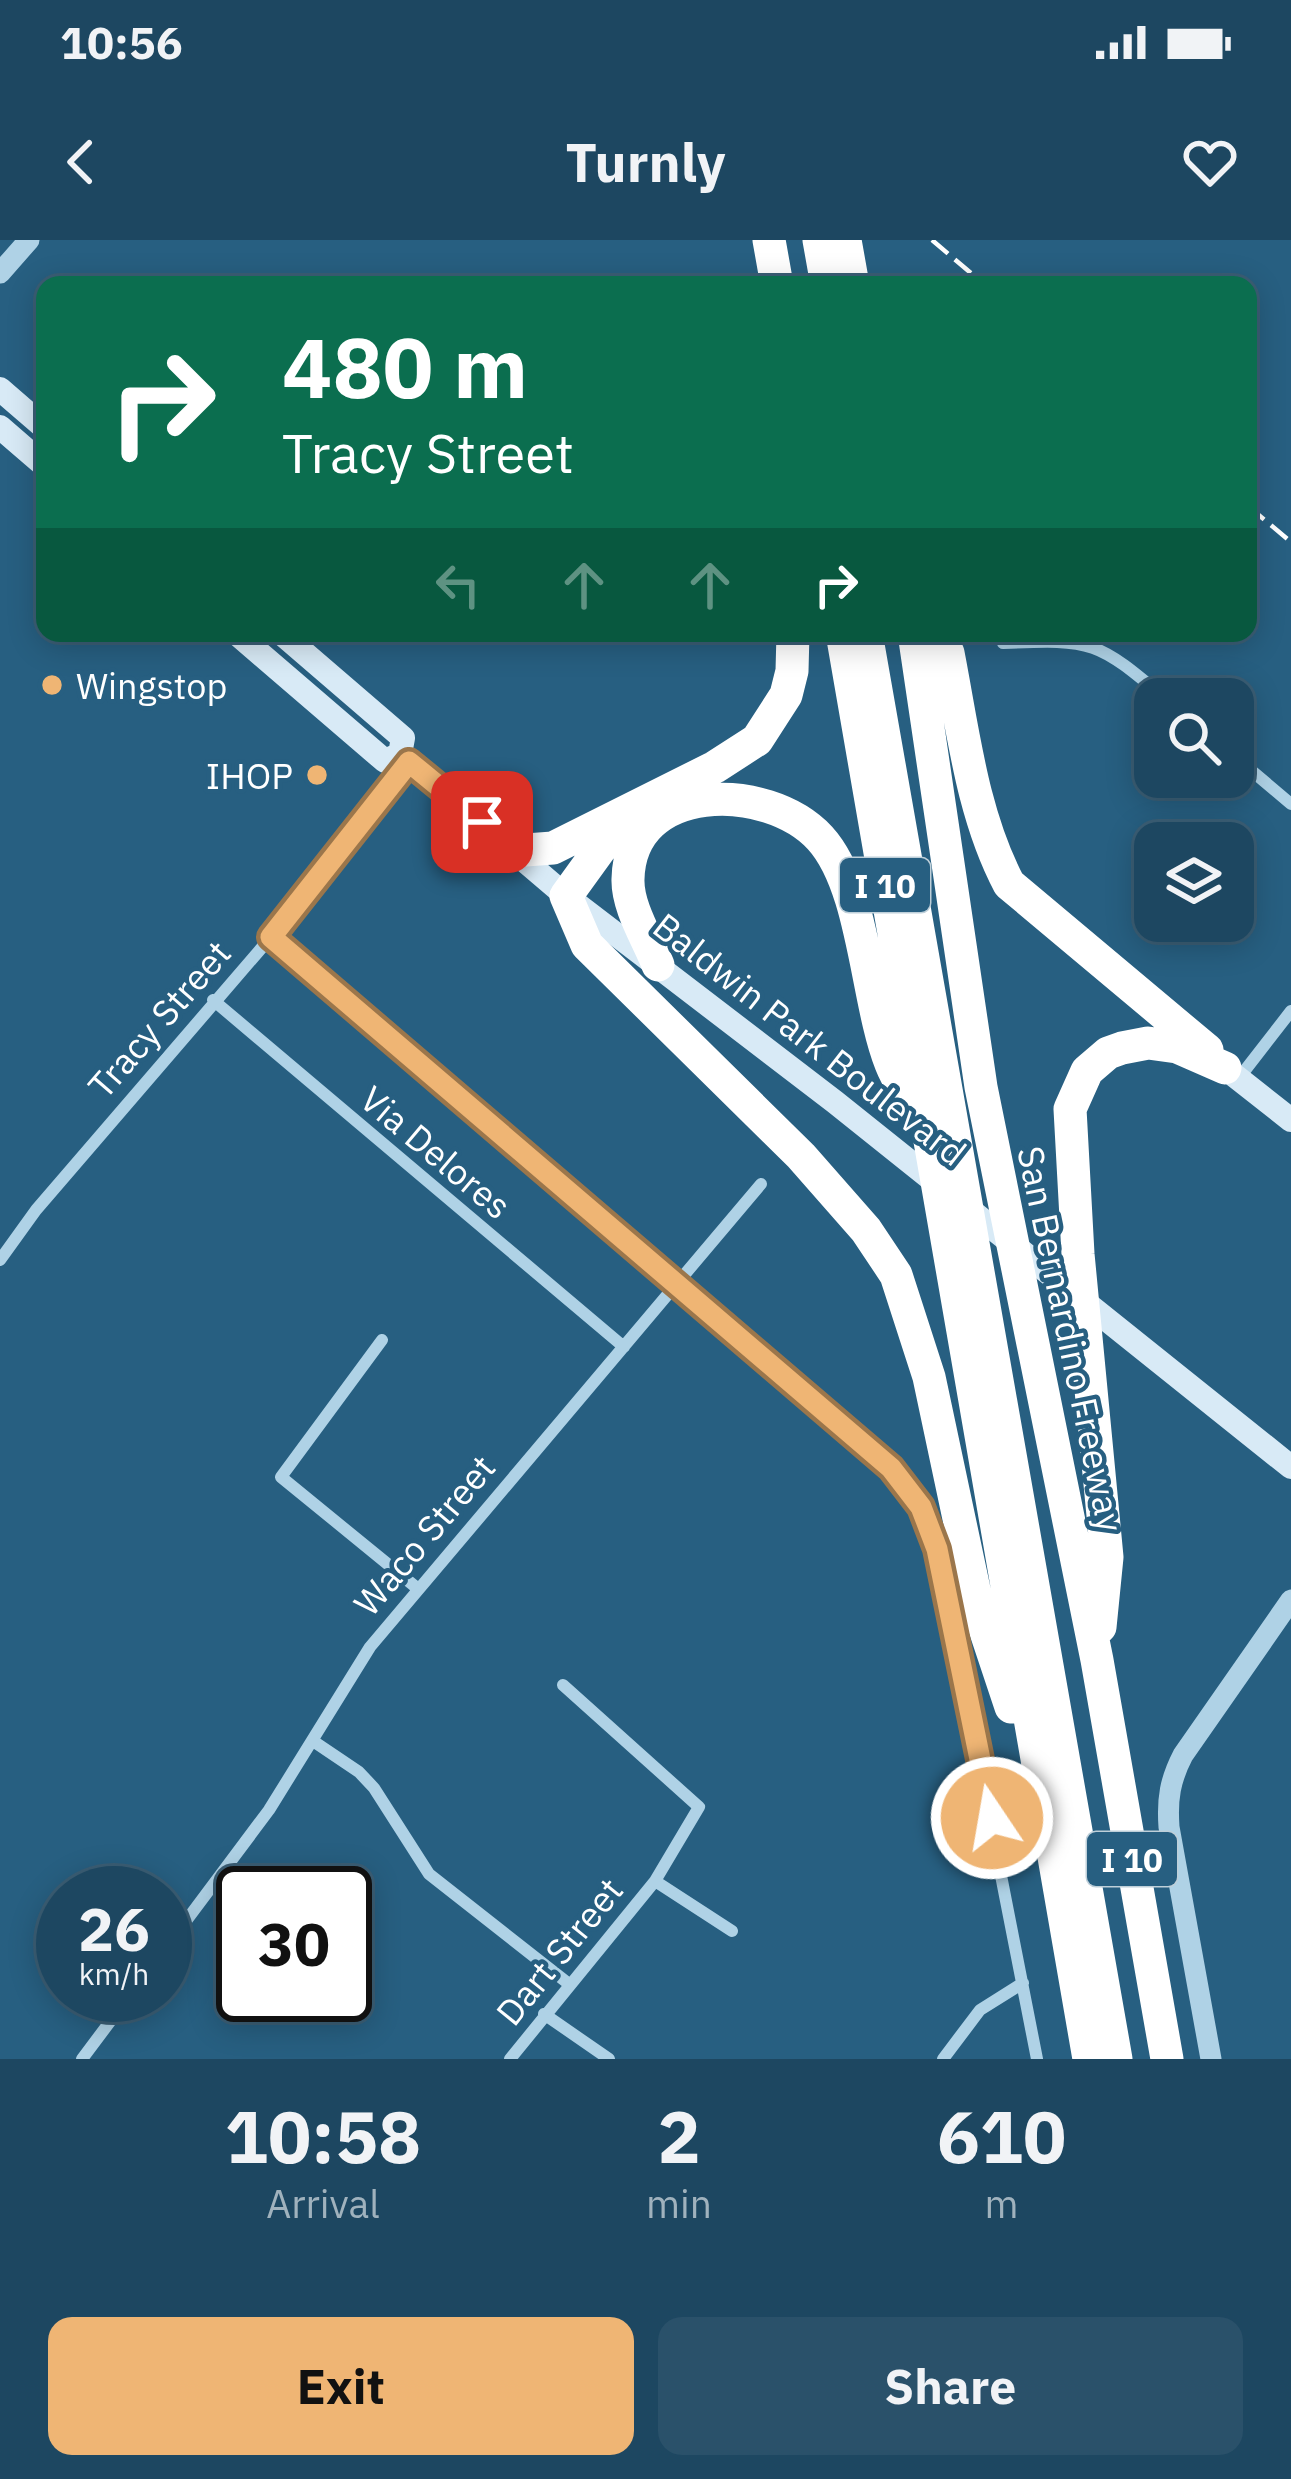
<!DOCTYPE html>
<html lang="en">
<head>
<meta charset="utf-8">
<style>
  body { margin:0; font-family:"IBM Plex Sans",sans-serif; background:#2a516a; color:#f1f3f6; height:100vh; display:flex; flex-direction:column; font-size:45px; white-space:nowrap }
  * { box-sizing:border-box; margin:0 }
  p { font-size:39px; color:#a0b2bd }
  .icon { flex:none; width:66px; height:66px; fill:none; stroke:currentColor; stroke-width:2; stroke-linecap:round; stroke-linejoin:round }
  .map { position:relative; height:1819px; overflow:hidden }
  .sheet { display:flex; flex-direction:column; background:#1d4761; flex:1 }
  .sheet>* { flex:none }
  .guide { position:absolute; left:36px; top:36px; width:1221px; height:366px; border-radius:24px; box-shadow:0 6px 30px #0003,0 0 0 3px #3b5f76; background:#0b6e4f; color:#fff; overflow:hidden }
  .fabs { position:absolute; left:1134px; top:438px; display:grid; gap:24px }
  .fabs a { display:grid; place-items:center; width:120px; height:120px; border-radius:24px; background:#1d4761; box-shadow:0 6px 30px #0003,0 0 0 3px #3b5f76; font-size:60px }
  .speed { position:absolute; left:36px; top:1626px; display:flex; gap:24px; font-size:60px; font-weight:700; text-align:center }
  .speed>* { display:grid; place-content:center; width:156px; height:156px; border-radius:50%; background:#1d4761; box-shadow:0 6px 30px #0003,0 0 0 3px #3b5f76; line-height:1 }
  .speed small { font-size:30px; font-weight:400 }
  .speed .limit { border:6px solid #111; border-radius:18px; background:#fff; color:#111 }
  .pin { position:absolute; display:grid; place-items:center; width:102px; height:102px; color:#fff; margin:-51px; border-radius:24px; box-shadow:0 6px 18px #0006 }
  .me { position:absolute; width:132px; margin:-66px; rotate:348deg; stroke-linejoin:round; filter:drop-shadow(0 0 9px #0008) }
  .turn { display:flex; align-items:center; gap:42px; height:252px; padding:0 48px; font-size:54px }
  .turn .icon { width:156px; height:156px; stroke-width:2.5 }
  .turn b { display:block; font-size:84px; line-height:102px }
  .lanes { display:flex; align-items:center; height:114px; padding:0 48px; background:#0003; justify-content:center; gap:60px; direction:ltr }
  .lanes .off { opacity:.35 }
  .eta { display:flex; justify-content:space-evenly; align-items:center; height:204px; text-align:center }
  .eta b { font-size:72px; font-weight:700; line-height:84px }
  .button { display:flex; gap:24px; margin-top:auto; padding:24px 48px }
  .button a { flex:1; height:138px; border-radius:24px; background:#efb574; color:#111; font-size:48px; font-weight:700; line-height:138px; text-align:center }
  .button a+a { background:#2a516a; color:#f1f3f6 }
  .status { display:flex; justify-content:space-between; align-items:center; height:84px; padding:0 60px; background:#1d4761; direction:ltr }
  .status svg { height:33px; fill:currentColor }
  header { display:flex; justify-content:space-between; align-items:center; height:156px; padding:0 48px; background:#1d4761; font-size:54px; font-weight:700 }
  .map>svg:first-child { display:block }
</style>
</head>
<body>
<div class="status"><b>10:56</b><svg viewBox="0 0 49 12"><path d="M0 12V9h3v3zM5 12V6h3v6zM10 12V3h3v9zM15 12V0h3v12zM26 1h20v11H26zM47 4h2v5h-2z"/></svg></div>
<header><svg class="icon" aria-label="back" viewBox="0 0 24 24"><path d="M15 5l-7 7 7 7"/></svg>Turnly<svg class="icon" aria-label="heart" viewBox="0 0 24 24"><path d="M12 20l-8-8c-3-5 5-10 8-4 3-6 11-1 8 4z"/></svg></header>
<div class="map">
<svg width="1291" height="1819" viewBox="0 0 1291 1819">
  <rect width="100%" height="100%" fill="#275f81"/>
  <g fill="none" stroke-linecap="round" stroke-linejoin="round">
    <path stroke="#afd2e6" stroke-width="12" d="M1003,403C1094,399 1097,401 1166,459
      M1233,515L1291,564
      M271,697L891,1229L921,1267L937,1309L1037,1819
      M213,760L624,1107
      M1239,838L1291,771
      M0,1020L36,970L271,697L409,522
      M382,1100L281,1237L417,1348
      M313,1501L359,1532L374,1548L429,1634L569,1744
      M655,1641L732,1691
      M165,1709L269,1570L370,1407L761,944
      M544,1774L609,1819
      M82,1819L130,1755
      M510,1819L655,1641L699,1567L563,1445
      M943,1819L980,1770L1023,1743"/>
    <path stroke="#afd2e6" stroke-width="21" d="M0,33L29,0
      M1211,1819L1169,1587C1167,1559 1170,1540 1183,1515L1291,1360"/>
    <path stroke="#d8eaf6" stroke-width="24" d="M0,149L45,188
      M0,187L45,226
      M236,393L385,521L400,514
      M281,393L403,498L400,514
      M400,514L566,656L835,862L1291,1227
      M1225,828L1291,880"/>
    <path stroke="#fff" stroke-width="33" d="M769,0L777,45
      M819,0L827,45
      M845,0L853,45
      M842,393L1089,1819
      M866,393L1116,1819
      M914,393L981,847L1097,1420L1167,1819
      M939,393L948,413C963,490 972,574 1009,644L1207,810
      M626,573L566,656L587,705L801,916L866,990L896,1035L929,1137L978,1368L1011,1467
      M512,611L553,608L715,527L757,500L786,455L792,431L793,393
      M658,725C648,699 627,667 628,639C630,541 767,541 820,598C865,647 866,761 891,824C896,837 905,851 912,864
      M1100,1387L1107,1317L1078,1014L1070,869L1087,831L1108,813L1122,808L1148,803L1177,807L1225,828"/>
    <path stroke="#fff" stroke-width="4.5" stroke-dasharray="21 9" stroke-linecap="butt" d="M932,0L985,45
      M1248,266L1291,302"/>
  </g>
  <g fill="none" stroke-linecap="round" stroke-linejoin="round">
    <defs>
      <path id="route" d="M482,582L409,522L271,697L891,1228L921,1267L937,1309L992,1578"/>
    </defs>
    <use href="#route" stroke="#9b764b" stroke-width="30"/>
    <use href="#route" stroke="#efb574" stroke-width="21"/>
  </g>
  <g fill="#efb574" stroke="#275f81" stroke-width="4.5">
    <circle cx="52" cy="445" r="12"/>
    <circle cx="317" cy="535" r="12"/>
  </g>
  <g text-anchor="middle" dominant-baseline="central" stroke-width="9" stroke-linejoin="round" paint-order="stroke">
    <g fill="#275f81" stroke="#becfd9" stroke-width="3">
      <rect x="840" y="618" width="90" height="54" rx="9"/>
      <rect x="1087" y="1592" width="90" height="54" rx="9"/>
    </g>
    <g font-size="33" font-weight="bold" fill="#fff">
      <text x="885" y="645">I 10</text>
      <text x="1132" y="1619">I 10</text>
    </g>
    <g font-size="36" fill="#fff" stroke="#275f81" text-anchor="start">
      <text x="76" y="445">Wingstop</text>
      <text x="293" y="535" text-anchor="end">IHOP</text>
    </g>
    <g font-size="36" fill="#fff" stroke="#275f81">
      <text transform="translate(159 779) rotate(-49)">Tracy Street</text>
      <text transform="translate(810 799) rotate(38)">Baldwin Park Boulevard</text>
      <text transform="translate(436 912) rotate(40)">Via Delores</text>
      <text transform="translate(1071 1099) rotate(78)">San Bernardino Freeway</text>
      <text transform="translate(424 1295) rotate(-50)">Waco Street</text>
      <text transform="translate(559 1711) rotate(-51)">Dart Street</text>
    </g>
  </g>
</svg>
<div class="fabs">
<a><svg class="icon" aria-label="search" viewBox="0 0 24 24"><circle cx="10" cy="10" r="6"/><path d="M15 15l6 6"/></svg></a>
<a><svg class="icon" aria-label="layers" viewBox="0 0 24 24"><path d="M12 4l9 5-9 5-9-5zM3 14l9 5 9-5"/></svg></a>
</div>
<div class="speed"><div>26<small>km/h</small></div><div class="limit">30</div></div>
<div class="pin" style="left:482px;top:582px;background:#d93025"><svg class="icon" aria-label="arrive" viewBox="0 0 24 24"><path d="M6 21V4h12l-3 4 3 4H6"/></svg></div>
<svg class="me" style="left:992px;top:1578px" viewBox="-20 -20 40 40"><circle r="17" fill="#efb574" stroke="#fff" stroke-width="3"/><path d="M0-11L8 9 0 5-8 9z" fill="#fff"/></svg>
<div class="guide">
<div class="turn"><svg class="icon" aria-label="right" viewBox="0 0 24 24"><path d="M7 20v-9h11M14 6l5 5-5 5"/></svg><div><b>480 m</b>Tracy Street</div></div>
<div class="lanes"><svg class="icon off" aria-label="left" viewBox="0 0 24 24"><path d="M17 20v-9H6M10 6l-5 5 5 5"/></svg><svg class="icon off" aria-label="ahead" viewBox="0 0 24 24"><path d="M12 20V5M6 11l6-6 6 6"/></svg><svg class="icon off" aria-label="ahead" viewBox="0 0 24 24"><path d="M12 20V5M6 11l6-6 6 6"/></svg><svg class="icon" aria-label="right" viewBox="0 0 24 24"><path d="M7 20v-9h11M14 6l5 5-5 5"/></svg></div>
</div>
</div>
<section class="sheet">
<div class="eta">
<div><b>10:58</b><p>Arrival</p></div>
<div><b>2</b><p>min</p></div>
<div><b>610</b><p>m</p></div>
</div>
<div class="button"><a>Exit</a><a>Share</a></div>
</section>
</body>
</html>
